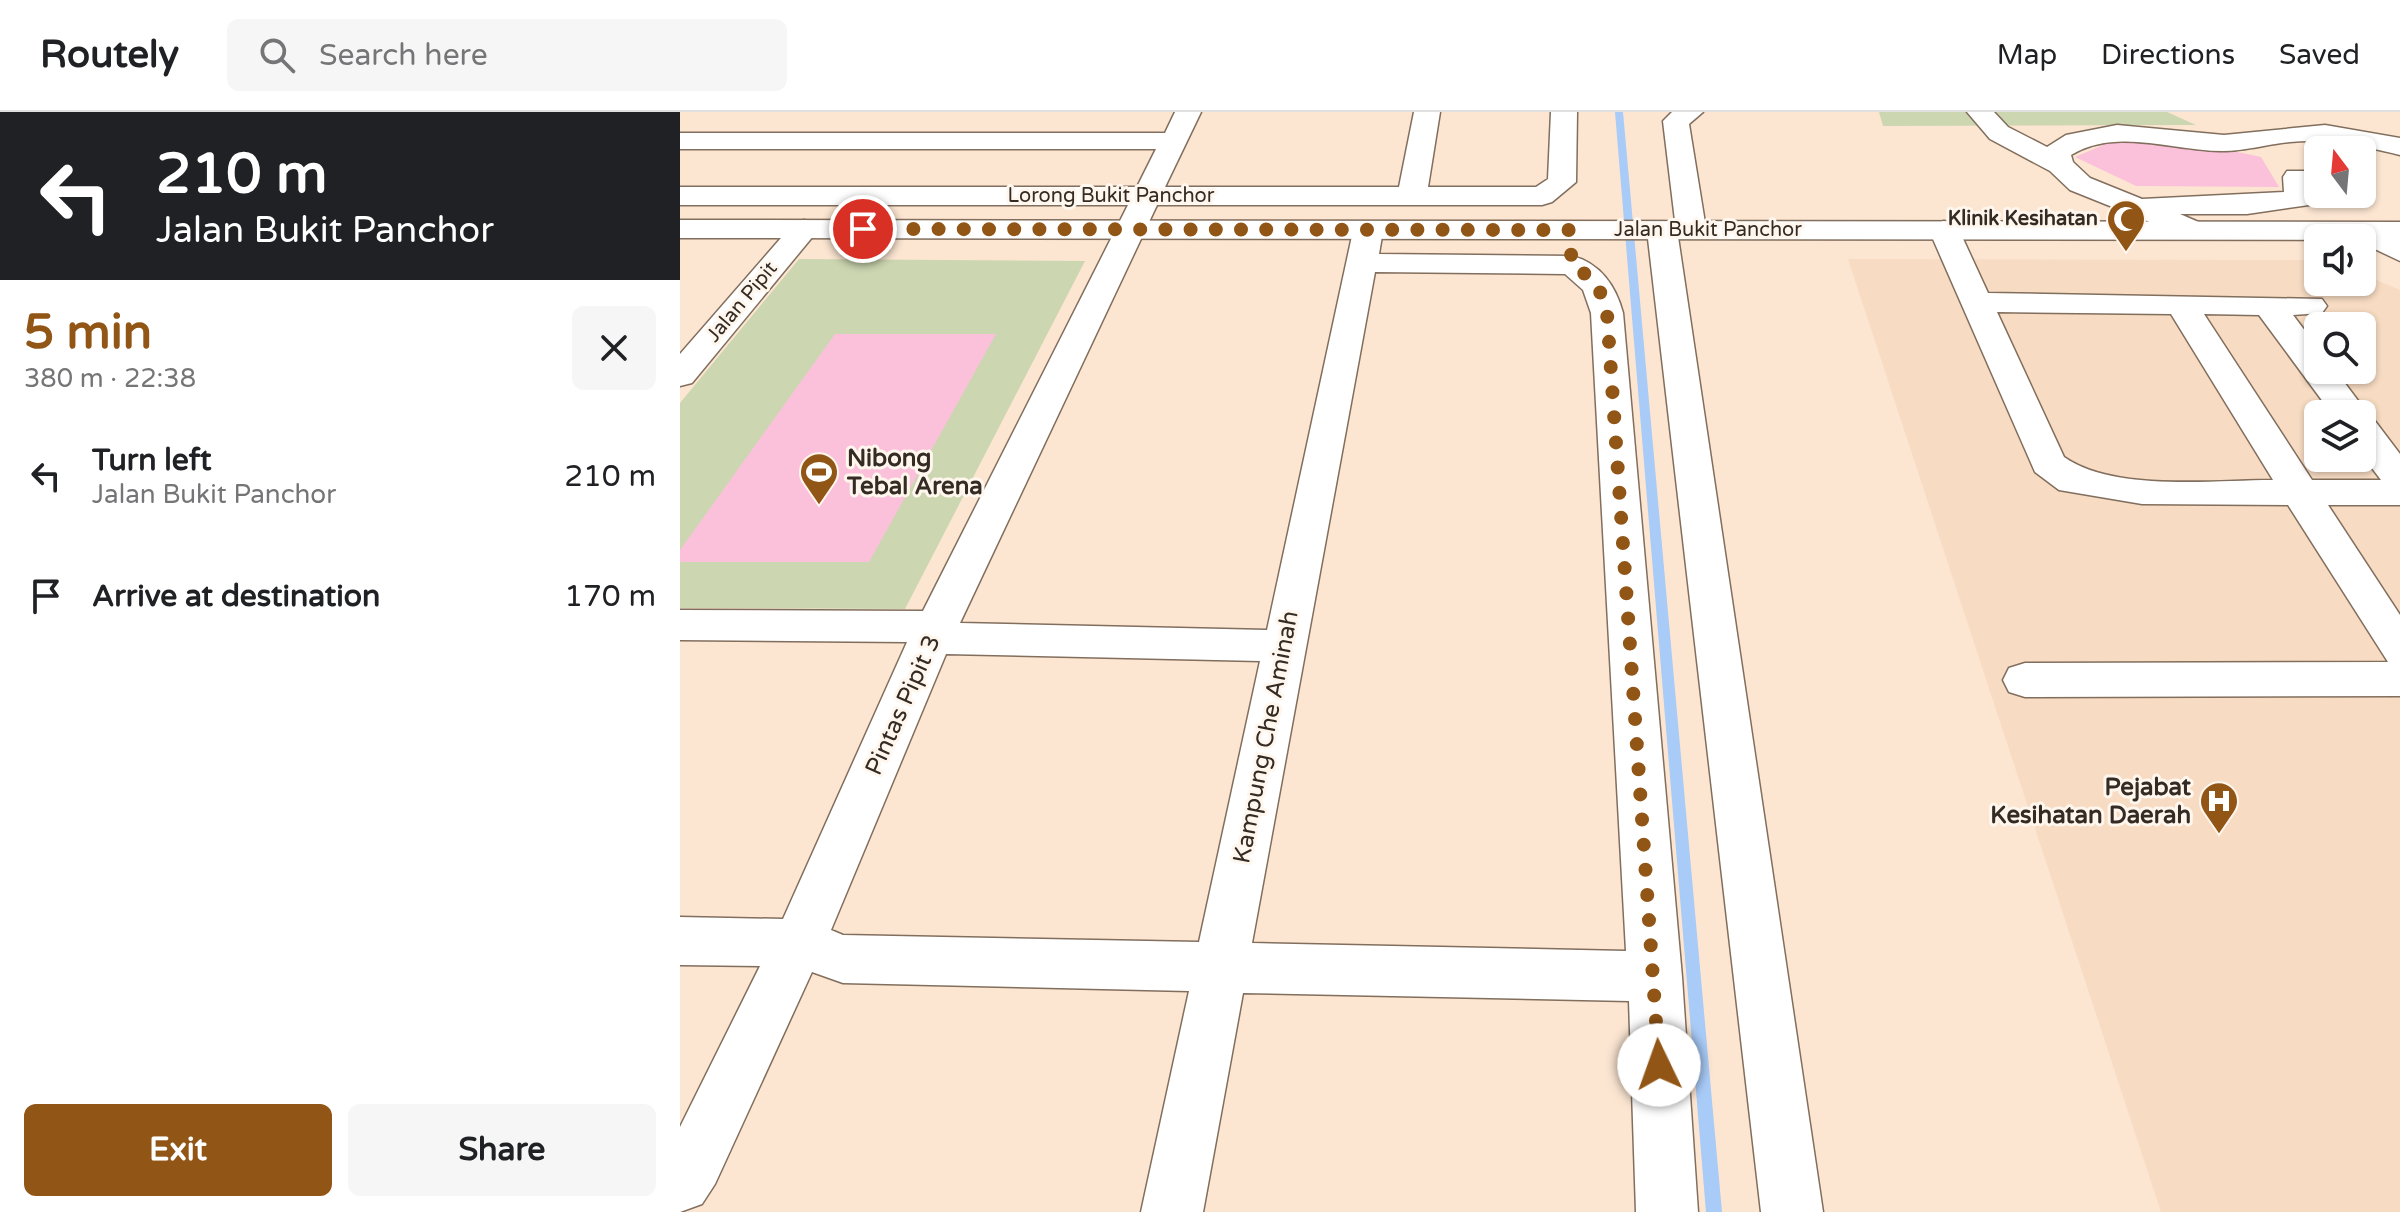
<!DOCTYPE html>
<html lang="en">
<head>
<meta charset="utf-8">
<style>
  body { margin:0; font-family:"Varela Round",sans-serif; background:#f6f6f6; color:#202124; height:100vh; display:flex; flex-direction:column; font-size:30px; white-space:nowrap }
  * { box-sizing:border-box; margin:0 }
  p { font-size:26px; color:#757577 }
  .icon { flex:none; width:44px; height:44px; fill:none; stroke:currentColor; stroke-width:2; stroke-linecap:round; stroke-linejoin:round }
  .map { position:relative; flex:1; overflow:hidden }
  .side { display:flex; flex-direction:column; background:#fff; width:680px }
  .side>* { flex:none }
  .hud { background:#202124; color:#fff; overflow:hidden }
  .needle { width:52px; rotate:344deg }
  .controls { position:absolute; left:1624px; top:24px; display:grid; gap:16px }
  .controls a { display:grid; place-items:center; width:72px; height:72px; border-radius:12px; background:#fff; box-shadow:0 2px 6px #0004; font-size:40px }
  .pin { position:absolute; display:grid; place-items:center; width:68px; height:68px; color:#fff; margin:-34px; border:4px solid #fff; border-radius:50%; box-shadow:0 2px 8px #0007 }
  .me { position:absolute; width:88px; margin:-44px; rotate:357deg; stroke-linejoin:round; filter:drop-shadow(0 0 6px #0008) }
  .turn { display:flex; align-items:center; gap:28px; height:168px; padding:0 24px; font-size:36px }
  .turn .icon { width:104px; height:104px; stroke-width:2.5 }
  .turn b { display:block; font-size:56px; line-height:68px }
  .round { display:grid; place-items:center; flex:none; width:84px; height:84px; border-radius:12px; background:#f6f6f6 }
  .head { display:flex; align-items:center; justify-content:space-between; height:136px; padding:0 24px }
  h1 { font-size:48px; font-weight:800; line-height:60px; color:#915516 }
  .action { display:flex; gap:16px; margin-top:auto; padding:16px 24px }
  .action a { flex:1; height:92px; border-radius:12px; background:#915516; color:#fff; font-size:32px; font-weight:800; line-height:92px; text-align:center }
  .action a+a { background:#f6f6f6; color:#202124 }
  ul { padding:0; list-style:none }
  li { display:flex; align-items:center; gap:24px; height:120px; padding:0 24px }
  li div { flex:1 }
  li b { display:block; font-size:30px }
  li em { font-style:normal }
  header { display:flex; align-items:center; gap:48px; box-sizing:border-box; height:112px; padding:0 40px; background:#fff; border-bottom:2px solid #e0e0e0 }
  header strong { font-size:38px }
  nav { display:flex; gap:44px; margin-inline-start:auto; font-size:28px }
  .search { width:560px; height:72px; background:#f6f6f6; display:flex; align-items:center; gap:20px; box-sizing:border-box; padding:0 28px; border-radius:12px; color:#757577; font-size:30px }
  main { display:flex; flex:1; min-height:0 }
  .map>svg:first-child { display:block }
</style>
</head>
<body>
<header>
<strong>Routely</strong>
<div class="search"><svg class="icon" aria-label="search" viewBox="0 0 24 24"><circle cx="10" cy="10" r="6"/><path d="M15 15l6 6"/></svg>Search here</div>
<nav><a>Map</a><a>Directions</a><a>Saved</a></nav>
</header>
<main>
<section class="side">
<div class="hud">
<div class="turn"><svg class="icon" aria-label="left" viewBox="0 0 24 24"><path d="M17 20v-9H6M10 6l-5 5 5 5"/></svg><div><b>210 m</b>Jalan Bukit Panchor</div></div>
</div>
<div class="head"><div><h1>5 min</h1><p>380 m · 22:38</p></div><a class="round"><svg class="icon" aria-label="close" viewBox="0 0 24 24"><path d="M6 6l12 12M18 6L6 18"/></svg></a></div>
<ul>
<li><svg class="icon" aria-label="left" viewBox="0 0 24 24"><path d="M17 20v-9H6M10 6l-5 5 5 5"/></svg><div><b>Turn left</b><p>Jalan Bukit Panchor</p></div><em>210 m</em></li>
<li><svg class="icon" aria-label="arrive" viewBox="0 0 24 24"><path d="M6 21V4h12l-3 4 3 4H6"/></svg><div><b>Arrive at destination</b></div><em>170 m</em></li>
</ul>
<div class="action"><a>Exit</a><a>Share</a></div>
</section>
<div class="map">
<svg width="1720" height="1100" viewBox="0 0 1720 1100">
  <rect width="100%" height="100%" fill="#fce6d2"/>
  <path fill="#f7dbc2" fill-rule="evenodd" d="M1168,147L1638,148V170H1682V162L1720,178V1100H1481ZM1638,214H1682V258H1638ZM1638,302H1682V346H1638Z"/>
  <path fill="#ccd6b1" d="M1199,0H1487L1516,13L1203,14Z
    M119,147L405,149L225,497L0,496V291Z"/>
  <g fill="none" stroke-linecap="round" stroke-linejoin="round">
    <path fill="#a8cbf8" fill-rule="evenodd" d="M935,0H943L1042,1100H1026Z"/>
  </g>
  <path fill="#fbc1da" d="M1428,31H1516L1581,45L1599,75L1456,74L1395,45Z
    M155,222H316L189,450H0V438Z"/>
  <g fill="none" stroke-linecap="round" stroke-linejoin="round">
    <defs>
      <path id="minor" d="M495,0H521L485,75H719L734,0H760L748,75H856L868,67L871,0H897L896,70L872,90L862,93H477L280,511L587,518L672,124L676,118H698L702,124L699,142L892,144C920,151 936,174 943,201L1002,865L1018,1100H956L949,889L563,881L523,1100H461L509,879L163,871L132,860L35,1072L22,1092L0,1100V1015L80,854L0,853V805L103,807L227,530L0,528V498L243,499L448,93H0V75H457L476,37H0V21H485ZM695,160L885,162L903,178L911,201L946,839L572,831ZM266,542L580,549L519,830L163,823L151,818Z
        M992,0H1023L1009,12L1026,117L1021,123H1001L997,118L1143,1100H1081L967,118L971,112H993L996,117L983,9Z
        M1287,0H1314L1328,15L1367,35L1386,23L1437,13L1544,23L1645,13L1720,26V43C1683,34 1649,26 1610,30C1588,32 1565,39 1543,39C1492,39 1437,15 1391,43L1393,50L1410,66L1462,87L1604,80L1603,65L1607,59H1627L1633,87L1629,93L1567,102H1500L1523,112L1527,118L1523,124L1512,127L1390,78L1370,59L1310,27Z
        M124,108L134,111L139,117L134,123L12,271L0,274V242L114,111Z
        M1264,109L1275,112L1279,118L1308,181L1642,187L1647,194L1642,201L1613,203L1638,236V258H1655L1688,302L1685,307L1695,309L1720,342V393H1648L1720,503V584L1345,585L1329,580L1323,568L1329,556L1345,551L1708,550L1608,393L1462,392L1379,378L1355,360L1249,118L1253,112ZM1317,200L1491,202L1593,368C1532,368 1434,380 1384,345ZM1524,202L1579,203L1652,302H1682V343L1701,368H1632Z
        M1685,111L1720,127V149L1682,131V126H1674L1670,120L1674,114Z"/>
      <path id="major" d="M0,108L1720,110V128L0,126Z"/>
    </defs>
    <use href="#minor" stroke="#816e5d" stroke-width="3"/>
    <use href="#major" stroke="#816e5d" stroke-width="3"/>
    <use href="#minor" fill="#fff" fill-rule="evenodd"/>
    <use href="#major" fill="#fff" fill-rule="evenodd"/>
  </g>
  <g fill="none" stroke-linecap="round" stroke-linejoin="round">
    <path stroke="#915516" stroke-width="14" stroke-dasharray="0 25.2" d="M183,117L889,118L892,153C913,166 922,177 927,201L979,953"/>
  </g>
  <defs>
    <symbol id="mosque-pin" viewBox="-11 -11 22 30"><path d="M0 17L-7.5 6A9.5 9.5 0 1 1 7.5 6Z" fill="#915516" stroke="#fff6ee"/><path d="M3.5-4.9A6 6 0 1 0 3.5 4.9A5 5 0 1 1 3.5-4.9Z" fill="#fff"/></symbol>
    <symbol id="stadium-pin" viewBox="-11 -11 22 30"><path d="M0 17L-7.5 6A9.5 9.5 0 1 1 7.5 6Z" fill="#915516" stroke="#fff6ee"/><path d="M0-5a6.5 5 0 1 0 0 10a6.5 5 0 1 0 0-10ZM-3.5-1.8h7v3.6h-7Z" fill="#fff"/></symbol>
    <symbol id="hospital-pin" viewBox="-11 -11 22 30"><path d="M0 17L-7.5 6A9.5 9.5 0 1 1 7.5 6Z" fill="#915516" stroke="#fff6ee"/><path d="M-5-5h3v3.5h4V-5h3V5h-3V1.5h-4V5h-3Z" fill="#fff"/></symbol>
  </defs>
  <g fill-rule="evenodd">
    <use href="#mosque-pin" x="1424" y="85" width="44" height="60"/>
    <use href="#stadium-pin" x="117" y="338" width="44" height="60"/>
    <use href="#hospital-pin" x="1517" y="667" width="44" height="60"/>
  </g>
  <g text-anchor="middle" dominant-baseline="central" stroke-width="6" stroke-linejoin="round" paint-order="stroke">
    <g font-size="20" fill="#342c24" stroke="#fff6ee">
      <text x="431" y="84">Lorong Bukit Panchor</text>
      <text x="1028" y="118">Jalan Bukit Panchor</text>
      <text transform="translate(62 190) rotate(-50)">Jalan Pipit</text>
    </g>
    <g font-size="20" font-weight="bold" fill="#342c24" stroke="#fff6ee" text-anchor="end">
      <text x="1418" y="107">Klinik Kesihatan</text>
    </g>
    <g font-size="24" font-weight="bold" fill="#342c24" stroke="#fff6ee" text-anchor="start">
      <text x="167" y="346">Nibong<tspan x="167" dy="28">Tebal Arena</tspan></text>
      <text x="1511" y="675" text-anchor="end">Pejabat<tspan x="1511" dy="28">Kesihatan Daerah</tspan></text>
    </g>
    <g font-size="24" fill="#342c24" stroke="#fff6ee">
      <text transform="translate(223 593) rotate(-66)">Pintas Pipit 3</text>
      <text transform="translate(586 625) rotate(-79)">Kampung Che Aminah</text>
    </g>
  </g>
</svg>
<div class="controls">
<a><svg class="needle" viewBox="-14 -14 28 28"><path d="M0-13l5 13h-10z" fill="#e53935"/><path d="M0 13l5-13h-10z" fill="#757577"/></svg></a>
<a><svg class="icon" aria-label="sound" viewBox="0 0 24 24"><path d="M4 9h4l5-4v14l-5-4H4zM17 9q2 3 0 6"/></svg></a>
<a><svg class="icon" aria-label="search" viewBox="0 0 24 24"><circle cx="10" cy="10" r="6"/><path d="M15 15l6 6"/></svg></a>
<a><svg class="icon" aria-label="layers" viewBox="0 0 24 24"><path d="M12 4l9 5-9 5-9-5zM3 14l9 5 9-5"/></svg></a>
</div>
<div class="pin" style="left:183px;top:117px;background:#d93025"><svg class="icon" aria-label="arrive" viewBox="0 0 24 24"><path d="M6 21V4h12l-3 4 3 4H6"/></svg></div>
<svg class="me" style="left:979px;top:953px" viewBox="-20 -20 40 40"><circle r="19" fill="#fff"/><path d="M0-13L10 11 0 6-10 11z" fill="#915516"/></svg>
</div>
</main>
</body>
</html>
